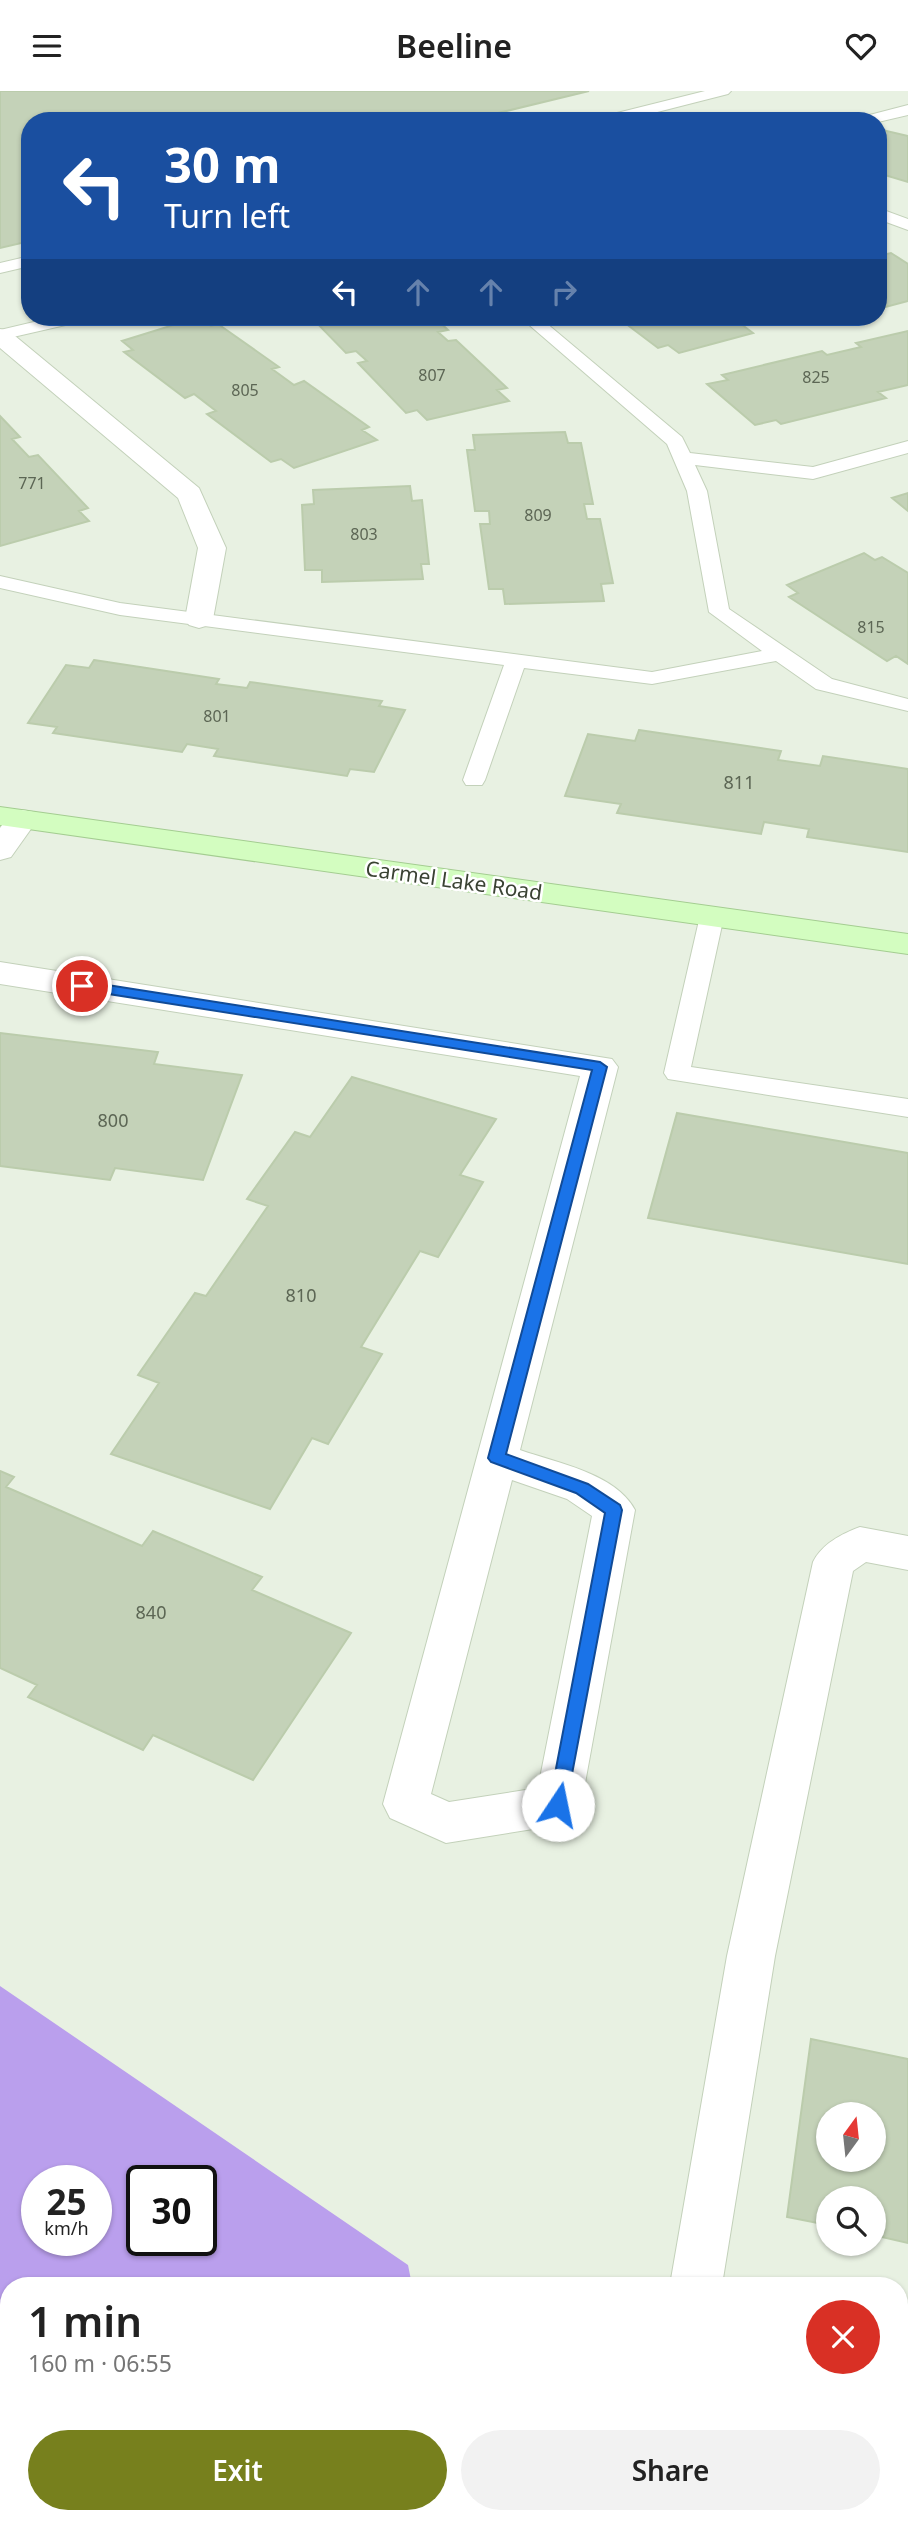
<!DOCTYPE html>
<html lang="en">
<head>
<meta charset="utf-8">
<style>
  body { margin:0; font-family:"Noto Sans",sans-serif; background:#f2f2f2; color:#222; height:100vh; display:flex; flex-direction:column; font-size:26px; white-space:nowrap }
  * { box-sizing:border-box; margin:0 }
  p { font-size:23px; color:#767676 }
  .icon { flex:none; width:38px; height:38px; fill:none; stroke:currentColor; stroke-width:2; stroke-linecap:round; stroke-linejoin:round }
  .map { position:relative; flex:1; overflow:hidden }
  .sheet { position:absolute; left:0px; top:2186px; width:908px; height:247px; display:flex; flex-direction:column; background:#fff; border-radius:28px 28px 0 0; box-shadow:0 2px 5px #0004 }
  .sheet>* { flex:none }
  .banner { position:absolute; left:21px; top:21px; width:866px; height:214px; border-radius:28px; box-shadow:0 2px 5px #0004; background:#1a4fa0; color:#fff; overflow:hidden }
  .needle { width:46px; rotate:15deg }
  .buttons { position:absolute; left:816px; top:2011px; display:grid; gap:14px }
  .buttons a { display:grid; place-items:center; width:70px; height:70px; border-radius:50%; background:#fff; box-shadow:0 2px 5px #0004; font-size:35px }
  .speed { position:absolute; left:21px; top:2074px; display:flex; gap:14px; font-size:35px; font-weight:700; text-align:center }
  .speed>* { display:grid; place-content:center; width:91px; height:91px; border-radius:50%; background:#fff; box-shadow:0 2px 5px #0004; line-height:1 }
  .speed small { font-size:18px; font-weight:400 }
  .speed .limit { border:4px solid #111; border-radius:10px; background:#fff; color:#111 }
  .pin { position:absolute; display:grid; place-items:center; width:60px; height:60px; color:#fff; margin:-30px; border:4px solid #fff; border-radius:50%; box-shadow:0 2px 7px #0007 }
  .me { position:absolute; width:77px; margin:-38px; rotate:11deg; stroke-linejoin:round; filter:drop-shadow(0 0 5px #0008) }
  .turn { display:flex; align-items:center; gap:24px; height:147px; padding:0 28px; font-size:32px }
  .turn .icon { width:91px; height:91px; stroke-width:2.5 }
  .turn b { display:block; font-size:49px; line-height:60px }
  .lanes { display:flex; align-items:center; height:66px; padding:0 28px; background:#0003; justify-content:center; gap:35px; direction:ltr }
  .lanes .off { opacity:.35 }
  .round { display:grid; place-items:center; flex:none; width:74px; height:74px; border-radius:37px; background:#f2f2f2 }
  .overview { display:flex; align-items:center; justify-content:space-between; height:119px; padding:0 28px }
  h1 { font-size:42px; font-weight:600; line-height:52px }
  .primary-button { display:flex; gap:14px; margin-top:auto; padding:14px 28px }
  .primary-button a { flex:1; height:80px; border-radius:42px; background:#77801d; color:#fff; font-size:28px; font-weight:600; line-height:80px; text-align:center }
  .primary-button a+a { background:#f2f2f2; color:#222 }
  header { display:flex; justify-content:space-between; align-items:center; height:91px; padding:0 28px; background:#fff; font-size:32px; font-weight:600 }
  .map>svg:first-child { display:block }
</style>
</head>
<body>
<header><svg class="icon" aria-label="menu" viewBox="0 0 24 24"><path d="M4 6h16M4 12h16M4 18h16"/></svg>Beeline<svg class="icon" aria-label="heart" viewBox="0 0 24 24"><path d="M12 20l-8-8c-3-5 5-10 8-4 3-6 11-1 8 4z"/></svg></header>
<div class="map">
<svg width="908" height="2432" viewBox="0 0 908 2432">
  <rect width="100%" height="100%" fill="#e8f1e2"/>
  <path fill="#ba9fed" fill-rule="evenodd" d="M0,1895L408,2174L412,2194H9V2424H455L457,2432H0ZM37,2090H96V2149H37ZM142,2090H201V2149H142Z"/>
  <path fill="#c4d2b8" stroke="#bbccac" stroke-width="2" fill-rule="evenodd" d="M0,0H589L465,30H30V150L0,157Z
    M878,38L908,45V91L878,82Z
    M891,162L908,173V210L878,218V165Z
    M199,226L211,235L218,233L279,276L272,278L294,294L304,290L369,336L362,339L377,349L294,377L281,368L271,371L207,323L216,320L194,303L185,307L124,261L133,259L122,250Z
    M311,226H434L448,239L438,241L448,250L456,249L507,297L497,299L509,310L427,329L417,319L406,322L358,272L367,270L356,260L346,262Z
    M617,226H746L748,227L737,230L753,242L679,262L668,254L658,257Z
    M908,240V294L878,301L886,307L781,333L776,329L755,334L707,293L728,289L722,284L822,260L827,264L861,256L856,252Z
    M0,325L20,346L12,348L29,366L38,364L88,417L79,420L89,430L0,455Z
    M565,341L568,352H581L593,413H584L587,428H600L613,492L601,493L604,510L505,513L503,498H489L480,433H490L489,420H475L467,359H475L473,344Z
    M410,395L412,410L422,409L429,473H421L423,488L322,491V479H305L302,414L314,413L313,399Z
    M908,402V420L892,407Z
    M864,462L875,469L882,466L908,482V573L896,565L887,570L789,506L798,502L787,494Z
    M94,569L219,588L216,593L247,597L250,591L382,610L379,615L405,619L374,681L350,678L347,685L214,665L218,658L187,653L182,661L53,642L57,636L28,632L66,574L89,577Z
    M639,639L781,660L778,669L820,675L823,665L908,678V761L807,746L809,738L764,731L761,743L617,722L621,713L565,705L588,643L635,650Z
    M0,942L158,961L154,973L242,984L203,1089L115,1077L110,1089L0,1075Z
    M352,986L496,1028L460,1084L483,1091L438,1166L420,1160L361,1256L382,1263L328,1353L312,1347L270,1418L111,1363L159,1292L138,1284L195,1202L206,1205L268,1115L247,1108L295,1041L310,1046Z
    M677,1022L908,1062V1173L648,1127Z
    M0,1380L14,1386L6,1396L142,1455L153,1440L262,1486L252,1499L351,1542L253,1689L153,1644L143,1659L28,1606L37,1594L0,1577Z
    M811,1948L908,1968V2152L873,2144V2107H828V2134L787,2126ZM828,2023H873V2068H828Z
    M900,2270L908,2272V2354L900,2352Z"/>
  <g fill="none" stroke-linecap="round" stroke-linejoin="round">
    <defs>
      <path id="lane" d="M705,0H731L728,3L622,30H594L597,27Z
        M908,14V24L878,31L855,30L858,27Z
        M878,117L908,128V139L878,128Z
        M30,165V175L0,182V172Z
        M55,226H86L83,230L0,249V239Z
        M520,226H539L682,346L690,362L813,376L908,350V362L813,388L695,374L707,400L729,518L832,588L908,608V620L816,598L776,570L652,593L524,577L485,689L482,694H466L463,689L504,574L120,524L0,497V485L120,512L652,581L762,560L709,521L687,400L667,353Z
        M712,818L720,820L724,825L691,976L908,1008V1026L668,988L664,982L700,825L704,820Z"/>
      <path id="street" d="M0,238L9,240L199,397L226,457L213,528L209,534L199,537L189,534L185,528L198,457L178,407L0,257Z
        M22,719L33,721L38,728L11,766L0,769V737L11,721Z
        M0,871L612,968L618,976L520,1359C557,1372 615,1382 635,1419L581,1714L574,1728L558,1734L446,1752L390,1727L383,1713L580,985L0,893ZM512,1389L567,1408L592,1425L538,1697L449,1711L431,1703Z
        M860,1436L908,1445V1479L866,1471L853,1480L775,1865L722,2194H670L727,1865L813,1471C822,1453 841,1443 860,1436Z"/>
      <path id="secondary" d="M0,716L908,843V863L0,734Z"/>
    </defs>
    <use href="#lane" stroke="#c3d1ba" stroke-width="2"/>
    <use href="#street" stroke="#c3d1ba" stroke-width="2"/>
    <use href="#secondary" stroke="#a4cd91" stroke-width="2"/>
    <use href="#lane" fill="#fff" fill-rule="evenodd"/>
    <use href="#street" fill="#fff" fill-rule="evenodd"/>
    <use href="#secondary" fill="#d3fdc0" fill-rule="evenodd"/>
  </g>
  <path fill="#1a73e8" stroke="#114b97" stroke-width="2" d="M82,890L600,971L607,976L506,1363L588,1393L620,1414L622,1419L565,1720L558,1723L552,1720L549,1714L605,1422L576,1402L491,1371L488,1367L592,979L77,898L75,895Z"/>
  <g text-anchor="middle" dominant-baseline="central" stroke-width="5" stroke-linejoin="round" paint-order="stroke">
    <g font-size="16" fill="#5c6654">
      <text x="432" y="284">807</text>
      <text x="816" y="286">825</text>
      <text x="245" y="299">805</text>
      <text x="32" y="392">771</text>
      <text x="538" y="424">809</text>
      <text x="364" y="443">803</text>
      <text x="871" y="536">815</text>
      <text x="217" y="625">801</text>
    </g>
    <g font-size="18" fill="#5c6654">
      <text x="739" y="691">811</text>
      <text x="113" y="1029">800</text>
      <text x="301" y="1204">810</text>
      <text x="151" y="1521">840</text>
    </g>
    <g font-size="21" fill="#3a4233" stroke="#fff">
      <text transform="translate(454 789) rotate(8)">Carmel Lake Road</text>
    </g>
  </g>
</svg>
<div class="buttons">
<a><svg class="needle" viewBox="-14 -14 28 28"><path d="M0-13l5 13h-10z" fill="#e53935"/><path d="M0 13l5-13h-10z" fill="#767676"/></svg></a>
<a><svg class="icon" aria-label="search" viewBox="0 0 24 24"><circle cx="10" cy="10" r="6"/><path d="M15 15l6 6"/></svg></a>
</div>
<div class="speed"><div>25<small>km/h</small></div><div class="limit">30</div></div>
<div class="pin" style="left:82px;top:895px;background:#d93025"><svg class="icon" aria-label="arrive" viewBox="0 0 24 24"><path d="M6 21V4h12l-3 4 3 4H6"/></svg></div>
<svg class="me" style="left:558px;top:1714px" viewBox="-20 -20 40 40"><circle r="19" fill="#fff"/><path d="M0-13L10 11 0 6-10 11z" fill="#1a73e8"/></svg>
<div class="banner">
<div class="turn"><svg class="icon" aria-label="left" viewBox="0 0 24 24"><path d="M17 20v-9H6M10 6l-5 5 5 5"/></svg><div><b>30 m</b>Turn left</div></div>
<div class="lanes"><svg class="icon" aria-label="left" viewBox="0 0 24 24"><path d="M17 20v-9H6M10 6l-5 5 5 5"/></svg><svg class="icon off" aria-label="ahead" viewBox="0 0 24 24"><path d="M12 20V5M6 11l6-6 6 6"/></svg><svg class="icon off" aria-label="ahead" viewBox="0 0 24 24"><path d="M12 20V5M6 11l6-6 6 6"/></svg><svg class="icon off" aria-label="right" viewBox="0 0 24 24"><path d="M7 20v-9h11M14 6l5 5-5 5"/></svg></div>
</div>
<section class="sheet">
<div class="overview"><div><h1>1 min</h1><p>160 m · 06:55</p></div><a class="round" style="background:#d93025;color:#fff"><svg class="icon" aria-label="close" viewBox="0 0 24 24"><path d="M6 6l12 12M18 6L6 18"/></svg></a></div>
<div class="primary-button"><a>Exit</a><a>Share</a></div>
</section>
</div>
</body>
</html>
